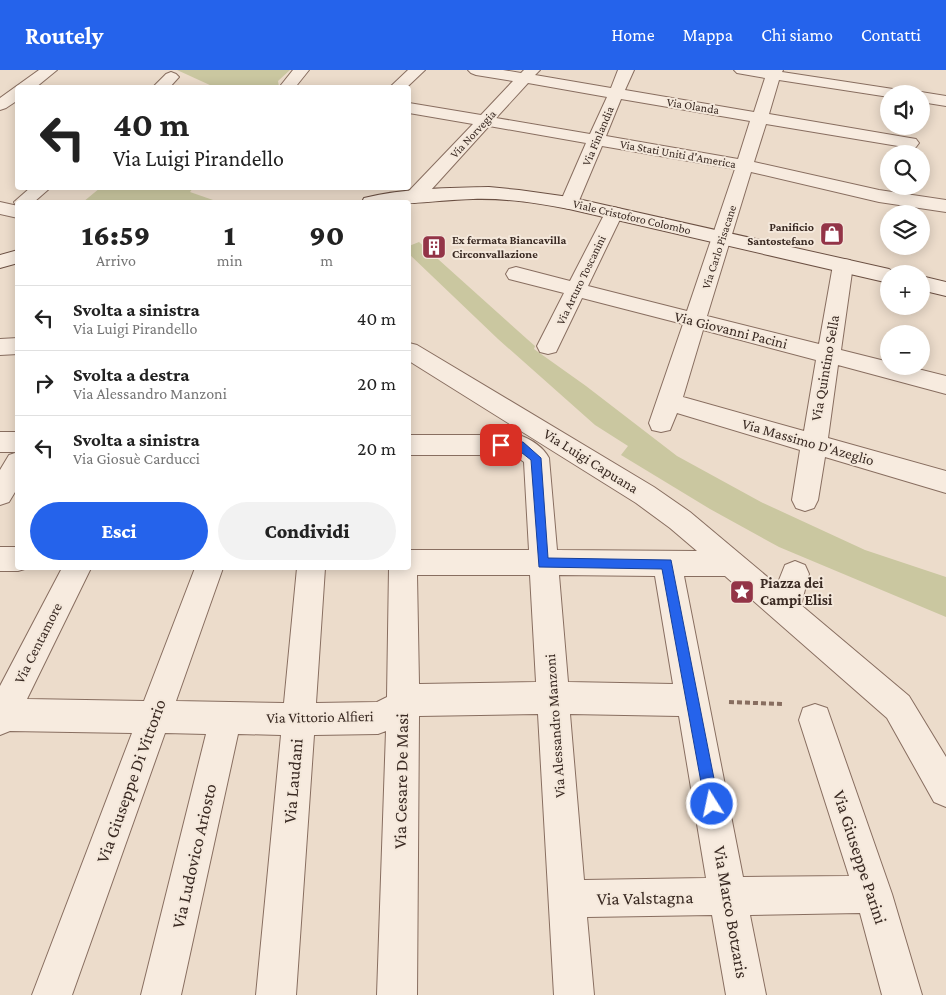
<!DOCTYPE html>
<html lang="it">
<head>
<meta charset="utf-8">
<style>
  body { margin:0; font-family:"Crimson Pro",serif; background:#f2f2f2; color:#222; height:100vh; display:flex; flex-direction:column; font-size:19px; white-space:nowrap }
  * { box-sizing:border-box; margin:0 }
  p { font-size:16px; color:#767676 }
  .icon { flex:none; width:28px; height:28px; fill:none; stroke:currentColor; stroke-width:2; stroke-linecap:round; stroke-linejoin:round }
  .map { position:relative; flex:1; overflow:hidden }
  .drawer { position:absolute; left:15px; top:130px; width:396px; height:370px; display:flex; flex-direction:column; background:#fff; border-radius:5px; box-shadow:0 2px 12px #0003 }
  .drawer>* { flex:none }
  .banner { position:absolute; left:15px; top:15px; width:396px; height:105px; border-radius:5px; box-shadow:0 2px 12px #0003; background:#fff; color:#222; overflow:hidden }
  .controls { position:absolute; left:880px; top:15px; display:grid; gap:10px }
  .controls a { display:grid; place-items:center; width:50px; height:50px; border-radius:50%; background:#fff; box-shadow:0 2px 12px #0003; font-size:25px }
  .pin { position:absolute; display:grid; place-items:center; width:42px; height:42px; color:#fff; margin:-21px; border-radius:10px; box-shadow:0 2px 8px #0006 }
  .me { position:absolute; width:55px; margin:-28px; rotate:350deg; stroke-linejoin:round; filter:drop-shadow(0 0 4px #0008) }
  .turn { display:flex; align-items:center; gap:18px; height:105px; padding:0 15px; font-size:22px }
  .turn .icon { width:65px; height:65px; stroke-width:2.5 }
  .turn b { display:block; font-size:35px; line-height:42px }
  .eta { display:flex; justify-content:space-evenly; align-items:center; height:85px; text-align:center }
  .eta b { font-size:30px; font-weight:800; line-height:35px }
  .cta { display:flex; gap:10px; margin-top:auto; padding:10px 15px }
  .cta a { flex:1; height:58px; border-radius:30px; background:#2563eb; color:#fff; font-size:20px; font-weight:800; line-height:58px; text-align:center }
  .cta a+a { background:#f2f2f2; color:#222 }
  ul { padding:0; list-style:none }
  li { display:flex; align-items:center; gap:15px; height:65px; padding:0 15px; border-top:1px solid #e0e0e0 }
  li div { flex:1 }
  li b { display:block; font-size:19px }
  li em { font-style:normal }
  header { display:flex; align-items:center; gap:30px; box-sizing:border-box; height:70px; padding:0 25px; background:#2563eb; color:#fff }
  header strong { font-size:24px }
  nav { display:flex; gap:28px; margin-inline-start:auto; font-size:18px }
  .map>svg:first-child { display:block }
</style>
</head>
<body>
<header>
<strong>Routely</strong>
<nav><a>Home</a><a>Mappa</a><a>Chi siamo</a><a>Contatti</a></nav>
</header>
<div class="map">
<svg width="946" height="925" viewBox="0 0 946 925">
  <rect width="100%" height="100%" fill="#ecdccb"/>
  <path fill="#cac7a0" d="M177,0H290L278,11L279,17L210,18L212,16Z
    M100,118H193L190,122L213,130L211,132H83Z
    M419,172L527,269L535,276L534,279L586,316L677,386L761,432L865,480L946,507V547L779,477L710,439L621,385L628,376L595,355L498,269L409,184V176Z"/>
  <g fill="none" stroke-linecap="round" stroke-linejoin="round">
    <defs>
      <path id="street" d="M39,0H57L35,18H18V30L6,38L0,40V28Z
        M293,0H309L297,15L299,18H283L281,15Z
        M408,0H425L406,18H389Z
        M468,0H503L521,3L524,0H540L535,5L611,18L618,0H634L625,20L754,42L765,8L737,3L734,0H783L782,2L906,21L908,24H889V27L779,10L769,44L910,68L916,69L919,73L916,77L910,78L766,54L754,92L879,120L946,130V142L879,132L751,102L707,246L819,274L833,195L836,190L843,189L850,190L853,195L841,280L889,292V296H906L946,306V324L838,295L828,368L946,401V423L825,387L818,430L814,438L805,441L796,438L792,430L800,380L677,343L670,360L661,362L652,360L649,353L683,254L582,228L556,282L548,284L540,282L537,276L564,223L509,209L506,204L509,199L516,197L570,211L605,143L607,139L614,137L621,139L623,143L588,216L687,241L735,99L602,76L578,133L576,137L569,139L562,137L560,133L586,73L489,56L421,131L414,133L407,131L405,127L407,123L473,54L409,43V33L481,45L513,11L476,5L471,3ZM528,13L607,27L590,64L496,48ZM621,29L750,51L738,89L606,66ZM703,260L816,290L804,361L683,327Z
        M171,2L176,4L179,7L169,18H152L166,4Z
        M921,22L946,26V36L921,32V24H915Z
        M30,118H50L34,132H18L16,136L14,132Z
        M0,132L18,136V148L0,144Z
        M18,268V284L0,285V269Z
        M409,273L417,275L654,417L690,442L777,515L785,495L795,491L805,495L809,504L801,535L909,626L946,687V737L934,732L887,648L725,506H684L743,807L849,806L799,650L803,638L815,634L827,638L892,824L922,925H882L860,843L750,845L766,925H726L712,845L587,847L594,925H554L538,644L419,646L417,925H377L386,661L378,664L314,665L296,925H256L281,665L238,664L181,925H141L206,664L165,663L72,925H32L132,663L10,661L0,665V616L62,498H91L27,629L144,631L195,498H223L176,631L284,633L297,498H325L316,633L377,632L387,627L389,498H409V480H529L524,392L514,385H409V365H519C531,369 543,377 549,388L557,480L697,481L670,458L636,433L409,291ZM417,505H530L536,612L419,614ZM559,505L655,506L673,614L568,612ZM570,644L679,646L706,808L584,810Z
        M0,362H18V382H0Z
        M18,382V417L9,432L0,435V400L9,385Z
        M0,477H18V498H28L18,501H0Z"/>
      <path id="secondary" d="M489,117L519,120L569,127L889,199L898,204H889V213L569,139C537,133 506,128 473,129C436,130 398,137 362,132L364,128C404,118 448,118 489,117Z
        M18,180V193L0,198V185Z
        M921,206L946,212V226L921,220Z"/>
    </defs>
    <use href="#street" stroke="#886e60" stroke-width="2"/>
    <use href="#secondary" stroke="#6b5043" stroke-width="2"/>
    <path stroke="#886e60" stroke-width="2.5" stroke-dasharray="3 2" stroke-linecap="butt" d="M409,192V199"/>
    <path stroke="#886e60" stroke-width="4" stroke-dasharray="5 3" stroke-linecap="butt" d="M729,632L782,634"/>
    <use href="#street" fill="#f7ebdf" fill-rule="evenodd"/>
    <use href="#secondary" fill="#f7ebdf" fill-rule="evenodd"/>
  </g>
  <path fill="#2563eb" stroke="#184099" d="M501,371L523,372L541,388L548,488L671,490L719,734L717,739L712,741L707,739L705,734L662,499L539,497L531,390L517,379L497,378L496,375L497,372Z"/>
  <defs>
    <symbol id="shop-square" viewBox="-11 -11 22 22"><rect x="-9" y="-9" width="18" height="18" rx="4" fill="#933447" stroke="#f4e8db"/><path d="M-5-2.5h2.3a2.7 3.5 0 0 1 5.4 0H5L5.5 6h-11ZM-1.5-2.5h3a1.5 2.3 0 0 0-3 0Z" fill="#fff"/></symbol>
    <symbol id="building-square" viewBox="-11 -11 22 22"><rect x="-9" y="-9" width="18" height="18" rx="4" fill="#933447" stroke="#f4e8db"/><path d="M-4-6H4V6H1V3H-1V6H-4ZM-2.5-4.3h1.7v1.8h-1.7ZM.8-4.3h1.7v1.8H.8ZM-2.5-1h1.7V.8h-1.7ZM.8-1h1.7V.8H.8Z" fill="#fff"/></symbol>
    <symbol id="sight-square" viewBox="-11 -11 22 22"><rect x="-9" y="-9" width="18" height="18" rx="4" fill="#933447" stroke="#f4e8db"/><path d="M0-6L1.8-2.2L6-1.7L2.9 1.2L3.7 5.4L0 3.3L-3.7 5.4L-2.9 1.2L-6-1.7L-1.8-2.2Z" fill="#fff"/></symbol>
  </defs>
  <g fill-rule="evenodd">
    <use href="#shop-square" x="818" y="150" width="28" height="28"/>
    <use href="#building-square" x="420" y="163" width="28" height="28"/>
    <use href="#sight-square" x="728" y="508" width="28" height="28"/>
  </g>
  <g text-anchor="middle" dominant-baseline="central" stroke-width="4" stroke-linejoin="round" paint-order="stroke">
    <g font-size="12" fill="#3a2a23" stroke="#f4e8db">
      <text transform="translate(693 36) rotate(9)">Via Olanda</text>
      <text transform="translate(473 64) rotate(-47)">Via Norvegia</text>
      <text transform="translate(598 66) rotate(-67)">Via Finlandia</text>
      <text transform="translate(678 84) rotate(10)">Via Stati Uniti d'America</text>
      <text transform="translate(632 147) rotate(13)">Viale Cristoforo Colombo</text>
      <text transform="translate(719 177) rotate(-72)">Via Carlo Pisacane</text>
      <text transform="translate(581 210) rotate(-64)">Via Arturo Toscanini</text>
    </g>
    <g font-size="12" font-weight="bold" fill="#3a2a23" stroke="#f4e8db" text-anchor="end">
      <text x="814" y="157">Panificio<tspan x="814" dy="14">Santostefano</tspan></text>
      <text x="452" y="170" text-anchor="start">Ex fermata Biancavilla<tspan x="452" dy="14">Circonvallazione</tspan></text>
    </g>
    <g font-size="15" fill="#3a2a23" stroke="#f4e8db">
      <text transform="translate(731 260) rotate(14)">Via Giovanni Pacini</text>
      <text transform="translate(825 298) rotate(-80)">Via Quintino Sella</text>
      <text transform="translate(808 372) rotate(16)">Via Massimo D'Azeglio</text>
      <text transform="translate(591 391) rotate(32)">Via Luigi Capuana</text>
      <text transform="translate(38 573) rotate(-63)">Via Centamore</text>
      <text transform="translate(320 647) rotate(-1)">Via Vittorio Alfieri</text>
      <text transform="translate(555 656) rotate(-94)">Via Alessandro Manzoni</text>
    </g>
    <g font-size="15" font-weight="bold" fill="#3a2a23" stroke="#f4e8db" text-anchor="start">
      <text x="760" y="513">Piazza dei<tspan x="760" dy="17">Campi Elisi</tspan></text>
    </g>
    <g font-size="18" fill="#3a2a23" stroke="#f4e8db">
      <text transform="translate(131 711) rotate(-70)">Via Giuseppe Di Vittorio</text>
      <text transform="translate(293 711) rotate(-85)">Via Laudani</text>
      <text transform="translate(401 711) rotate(-89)">Via Cesare De Masi</text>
      <text transform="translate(194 786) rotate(-77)">Via Ludovico Ariosto</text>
      <text transform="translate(860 787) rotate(72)">Via Giuseppe Parini</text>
      <text transform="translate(645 828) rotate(-1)">Via Valstagna</text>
      <text transform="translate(731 842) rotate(80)">Via Marco Botzaris</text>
    </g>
  </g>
</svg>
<div class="controls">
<a><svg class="icon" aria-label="sound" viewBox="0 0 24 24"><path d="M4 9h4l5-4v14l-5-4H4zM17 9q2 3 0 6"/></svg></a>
<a><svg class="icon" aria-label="search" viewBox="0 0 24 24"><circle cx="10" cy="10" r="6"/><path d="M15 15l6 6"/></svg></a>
<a><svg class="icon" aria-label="layers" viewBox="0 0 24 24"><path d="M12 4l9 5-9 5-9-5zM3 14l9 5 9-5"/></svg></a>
<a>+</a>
<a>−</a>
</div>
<div class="pin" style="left:501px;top:375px;background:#d93025"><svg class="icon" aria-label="arrive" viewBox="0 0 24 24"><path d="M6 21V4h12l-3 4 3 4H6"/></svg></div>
<svg class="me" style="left:712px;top:734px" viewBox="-20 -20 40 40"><circle r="17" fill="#2563eb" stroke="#fff" stroke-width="3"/><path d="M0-11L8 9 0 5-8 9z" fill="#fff"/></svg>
<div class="banner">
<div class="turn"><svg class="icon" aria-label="left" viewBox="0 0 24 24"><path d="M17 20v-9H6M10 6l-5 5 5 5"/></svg><div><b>40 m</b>Via Luigi Pirandello</div></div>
</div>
<section class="drawer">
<div class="eta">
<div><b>16:59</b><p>Arrivo</p></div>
<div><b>1</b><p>min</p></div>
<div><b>90</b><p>m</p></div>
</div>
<ul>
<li><svg class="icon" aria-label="left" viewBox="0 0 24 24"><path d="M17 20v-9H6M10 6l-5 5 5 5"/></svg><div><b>Svolta a sinistra</b><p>Via Luigi Pirandello</p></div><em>40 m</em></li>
<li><svg class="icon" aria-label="right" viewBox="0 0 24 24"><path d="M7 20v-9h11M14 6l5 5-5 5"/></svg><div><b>Svolta a destra</b><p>Via Alessandro Manzoni</p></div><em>20 m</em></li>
<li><svg class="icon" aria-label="left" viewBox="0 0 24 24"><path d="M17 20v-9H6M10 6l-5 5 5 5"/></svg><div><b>Svolta a sinistra</b><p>Via Giosuè Carducci</p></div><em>20 m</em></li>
</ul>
<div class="cta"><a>Esci</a><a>Condividi</a></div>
</section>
</div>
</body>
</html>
